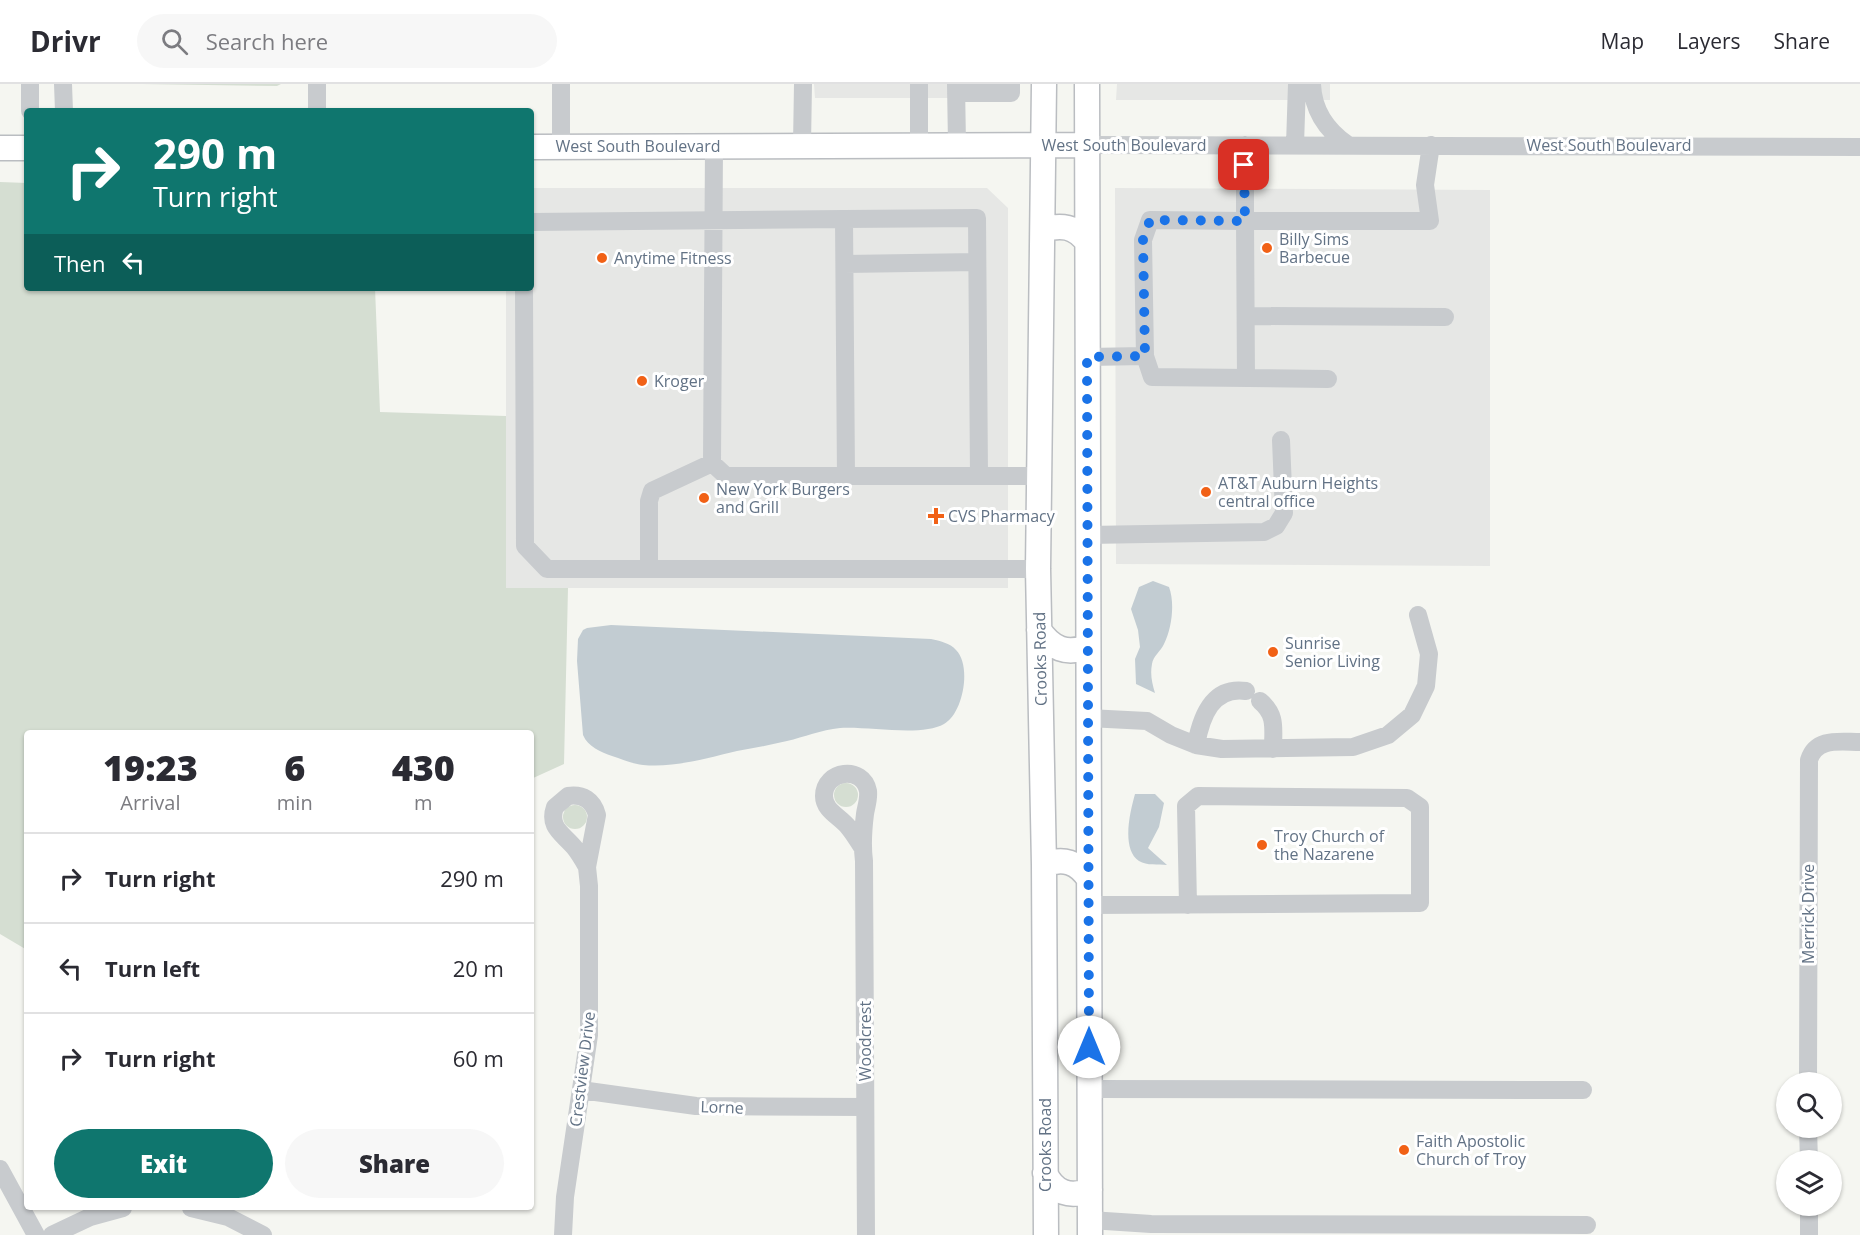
<!DOCTYPE html>
<html lang="en">
<head>
<meta charset="utf-8">
<style>
  body { margin:0; font-family:"Open Sans",sans-serif; background:#f7f7f7; color:#2b2b33; height:100vh; display:flex; flex-direction:column; font-size:22px; white-space:nowrap }
  * { box-sizing:border-box; margin:0 }
  p { font-size:20px; color:#7c7c81 }
  .icon { flex:none; width:33px; height:33px; fill:none; stroke:currentColor; stroke-width:2; stroke-linecap:round; stroke-linejoin:round }
  .map { position:relative; flex:1; overflow:hidden }
  .details { position:absolute; left:24px; top:646px; width:510px; height:480px; display:flex; flex-direction:column; background:#fff; border-radius:6px; box-shadow:0 2px 4px #0004 }
  .details>* { flex:none }
  .top-card { position:absolute; left:24px; top:24px; width:510px; height:183px; border-radius:6px; box-shadow:0 2px 4px #0004; background:#0f766e; color:#fff; overflow:hidden }
  .tools { position:absolute; left:1776px; top:988px; display:grid; gap:12px }
  .tools a { display:grid; place-items:center; width:66px; height:66px; border-radius:50%; background:#fff; box-shadow:0 2px 4px #0004; font-size:30px }
  .pin { position:absolute; display:grid; place-items:center; width:51px; height:51px; color:#fff; margin:-26px; border-radius:12px; box-shadow:0 3px 9px #0006 }
  .me { position:absolute; width:66px; margin:-33px; rotate:0deg; stroke-linejoin:round; filter:drop-shadow(0 0 4px #0008) }
  .turn { display:flex; align-items:center; gap:21px; height:126px; padding:0 30px; font-size:27px }
  .turn .icon { width:78px; height:78px; stroke-width:2.5 }
  .turn b { display:block; font-size:42px; line-height:51px }
  .then { display:flex; align-items:center; height:57px; padding:0 30px; background:#0003; gap:12px; font-size:22px }
  .eta { display:flex; justify-content:space-evenly; align-items:center; height:102px; text-align:center }
  .eta b { font-size:36px; font-weight:800; line-height:42px }
  .cta { display:flex; gap:12px; margin-top:auto; padding:12px 30px }
  .cta a { flex:1; height:69px; border-radius:36px; background:#0f766e; color:#fff; font-size:24px; font-weight:800; line-height:69px; text-align:center }
  .cta a+a { background:#f7f7f7; color:#2b2b33 }
  ul { padding:0; list-style:none }
  li { display:flex; align-items:center; gap:18px; height:90px; padding:0 30px; border-top:2px solid #e1e1e2 }
  li div { flex:1 }
  li b { display:block; font-size:22px }
  li em { font-style:normal }
  header { display:flex; align-items:center; gap:36px; box-sizing:border-box; height:84px; padding:0 30px; background:#fff; border-bottom:2px solid #e1e1e2 }
  header strong { font-size:28px }
  nav { display:flex; gap:33px; margin-inline-start:auto; font-size:21px }
  .search { width:420px; height:54px; background:#f7f7f7; display:flex; align-items:center; gap:15px; box-sizing:border-box; padding:0 21px; border-radius:33px; color:#7c7c81; font-size:22px }
  .map>svg:first-child { display:block }
</style>
</head>
<body>
<header>
<strong>Drivr</strong>
<div class="search"><svg class="icon" aria-label="search" viewBox="0 0 24 24"><circle cx="10" cy="10" r="6"/><path d="M15 15l6 6"/></svg>Search here</div>
<nav><a>Map</a><a>Layers</a><a>Share</a></nav>
</header>
<div class="map">
<svg width="1860" height="1151" viewBox="0 0 1860 1151">
  <rect width="100%" height="100%" fill="#f5f6f1"/>
  <path fill="#e6e7e5" d="M814,0H1017V14H815Z
    M1117,0H1330V16H1116Z
    M531,104H987L1008,124V504H506V204H531Z
    M1115,104L1490,106V482L1116,480Z"/>
  <path fill="#d5ded2" d="M142,0H281L277,2Z
    M0,98L27,99V204H375L380,328L506,332V504H568L564,680L531,695V650H27V866L0,850Z
    M834 711a12 12 0 1 1 24 0a12 12 0 1 1-24 0Z
    M563 733a12 12 0 1 1 24 0a12 12 0 1 1-24 0Z"/>
  <path fill="#c2ccd2" d="M1153,497L1169,503C1175,519 1172,544 1164,560C1161,567 1153,572 1152,580C1150,590 1152,599 1155,609L1136,600L1135,575L1140,563L1138,546L1131,525L1139,503Z
    M611,541L931,555C940,557 950,559 956,566C972,582 963,630 944,640C922,653 867,642 840,644C821,646 804,653 787,657C770,661 754,664 737,667C707,674 674,684 643,681C632,680 622,675 612,672C601,668 588,663 583,651L577,577L578,555L583,546L587,544Z
    M1135,710H1155L1164,719L1159,743L1148,764L1167,781C1158,780 1147,782 1139,777C1121,765 1130,728 1135,710Z"/>
  <g fill="none" stroke-linecap="round" stroke-linejoin="round">
    <defs>
      <path id="major" d="M1044,0L1038,485L1044,781L1046,1151
        M1087,0L1090,1151
        M531,63L1087,61
        M0,64H27
        M1043,146C1061,140 1075,142 1087,158
        M1039,546C1051,564 1067,572 1088,562
        M1044,781C1063,773 1078,778 1089,795
        M1045,1089C1054,1109 1070,1114 1090,1106"/>
    </defs>
    <use href="#major" stroke="#babdc1" stroke-width="27"/>
    <path stroke="#c8cbce" stroke-width="18" d="M30,0V27
      M63,0L64,27
      M561,0V62
      M956,0L957,60
      M1312,0C1313,27 1326,46 1348,61
      M956,9H1011V0
      M317,27V0
      M802,61L803,0
      M919,61V0
      M1087,61L1860,63
      M1245,61V137H1430L1425,101L1431,61
      M1295,61L1297,0
      M714,62L712,379L652,407L649,417V485H1038
      M531,138L844,135
      M845,180L977,178
      M524,204L525,462L547,485H649
      M1246,232L1445,233
      M1145,272L1143,156L1150,136L1245,137L1246,294
      M1087,273L1145,272L1152,293L1328,295
      M712,379L726,392H1039
      M846,392L844,135L977,134L979,392
      M1088,451L1264,448L1276,442L1284,429L1281,356
      M1260,617C1277,631 1273,645 1273,665
      M1088,634L1147,637L1171,651L1196,661L1222,665L1353,663L1388,651L1412,631L1426,602L1429,570L1418,531
      M1196,661C1201,633 1212,602 1246,607
      M862,763C858,757 854,750 849,744C841,733 824,727 824,712C824,686 863,681 868,707C869,715 866,723 865,730C863,746 862,762 864,777L866,1151
      M1089,821L1420,819V723L1407,714L1198,712L1186,722L1188,821
      M1808,999L1809,676C1816,653 1840,658 1860,658
      M1090,1005L1583,1006
      M581,1006L696,1022L865,1023
      M1808,1044L1809,1077
      M0,1085L36,1151
      M1809,1122V1151
      M191,1124L228,1133L263,1151
      M1090,1136L1151,1140L1587,1141
      M52,1151L90,1133L123,1124
      M563,1151L565,1113L589,951V802L587,783L597,731C593,716 583,710 568,712L555,723C548,743 562,749 574,763C579,769 583,776 587,783"/>
    <use href="#major" stroke="#fff" stroke-width="24"/>
  </g>
  <g fill="none" stroke-linecap="round" stroke-linejoin="round">
    <path stroke="#1a73e8" stroke-width="10" stroke-dasharray="0 18" d="M1089,963L1087,273L1145,272L1143,156L1150,136L1245,137L1244,81"/>
  </g>
  <g fill="#f16116" stroke="#fff" stroke-width="2">
    <circle cx="1267" cy="164" r="6"/>
    <circle cx="602" cy="174" r="6"/>
    <circle cx="642" cy="297" r="6"/>
    <circle cx="1206" cy="408" r="6"/>
    <circle cx="704" cy="414" r="6"/>
    <path d="M933 423h6v6h6v6h-6v6h-6v-6h-6v-6h6z"/>
    <circle cx="1273" cy="568" r="6"/>
    <circle cx="1262" cy="761" r="6"/>
    <circle cx="1404" cy="1066" r="6"/>
  </g>
  <g text-anchor="middle" dominant-baseline="central" stroke-width="6" stroke-linejoin="round" paint-order="stroke">
    <g font-size="16" fill="#627285" stroke="#fff">
      <text x="1124" y="61">West South Boulevard</text>
      <text x="1609" y="61">West South Boulevard</text>
      <text x="638" y="62">West South Boulevard</text>
      <text transform="translate(1040 575) rotate(-91)">Crooks Road</text>
      <text transform="translate(1808 830) rotate(-90)">Merrick Drive</text>
      <text transform="translate(865 957) rotate(-90)">Woodcrest</text>
      <text transform="translate(582 985) rotate(-83)">Crestview Drive</text>
      <text transform="translate(722 1023) rotate(2)">Lorne</text>
      <text transform="translate(1045 1061) rotate(-90)">Crooks Road</text>
    </g>
    <g font-size="16" fill="#627285" stroke="#fff" text-anchor="start">
      <text x="1279" y="155">Billy Sims<tspan x="1279" dy="18">Barbecue</tspan></text>
      <text x="614" y="174">Anytime Fitness</text>
      <text x="654" y="297">Kroger</text>
      <text x="1218" y="399">AT&amp;T Auburn Heights<tspan x="1218" dy="18">central office</tspan></text>
      <text x="716" y="405">New York Burgers<tspan x="716" dy="18">and Grill</tspan></text>
      <text x="948" y="432">CVS Pharmacy</text>
      <text x="1285" y="559">Sunrise<tspan x="1285" dy="18">Senior Living</tspan></text>
      <text x="1274" y="752">Troy Church of<tspan x="1274" dy="18">the Nazarene</tspan></text>
      <text x="1416" y="1057">Faith Apostolic<tspan x="1416" dy="18">Church of Troy</tspan></text>
    </g>
  </g>
</svg>
<div class="tools">
<a><svg class="icon" aria-label="search" viewBox="0 0 24 24"><circle cx="10" cy="10" r="6"/><path d="M15 15l6 6"/></svg></a>
<a><svg class="icon" aria-label="layers" viewBox="0 0 24 24"><path d="M12 4l9 5-9 5-9-5zM3 14l9 5 9-5"/></svg></a>
</div>
<div class="pin" style="left:1244px;top:81px;background:#d93025"><svg class="icon" aria-label="arrive" viewBox="0 0 24 24"><path d="M6 21V4h12l-3 4 3 4H6"/></svg></div>
<svg class="me" style="left:1089px;top:963px" viewBox="-20 -20 40 40"><circle r="19" fill="#fff"/><path d="M0-13L10 11 0 6-10 11z" fill="#1a73e8"/></svg>
<div class="top-card">
<div class="turn"><svg class="icon" aria-label="right" viewBox="0 0 24 24"><path d="M7 20v-9h11M14 6l5 5-5 5"/></svg><div><b>290 m</b>Turn right</div></div>
<div class="then">Then<svg class="icon" aria-label="left" viewBox="0 0 24 24"><path d="M17 20v-9H6M10 6l-5 5 5 5"/></svg></div>
</div>
<section class="details">
<div class="eta">
<div><b>19:23</b><p>Arrival</p></div>
<div><b>6</b><p>min</p></div>
<div><b>430</b><p>m</p></div>
</div>
<ul>
<li><svg class="icon" aria-label="right" viewBox="0 0 24 24"><path d="M7 20v-9h11M14 6l5 5-5 5"/></svg><div><b>Turn right</b></div><em>290 m</em></li>
<li><svg class="icon" aria-label="left" viewBox="0 0 24 24"><path d="M17 20v-9H6M10 6l-5 5 5 5"/></svg><div><b>Turn left</b></div><em>20 m</em></li>
<li><svg class="icon" aria-label="right" viewBox="0 0 24 24"><path d="M7 20v-9h11M14 6l5 5-5 5"/></svg><div><b>Turn right</b></div><em>60 m</em></li>
</ul>
<div class="cta"><a>Exit</a><a>Share</a></div>
</section>
</div>
</body>
</html>
